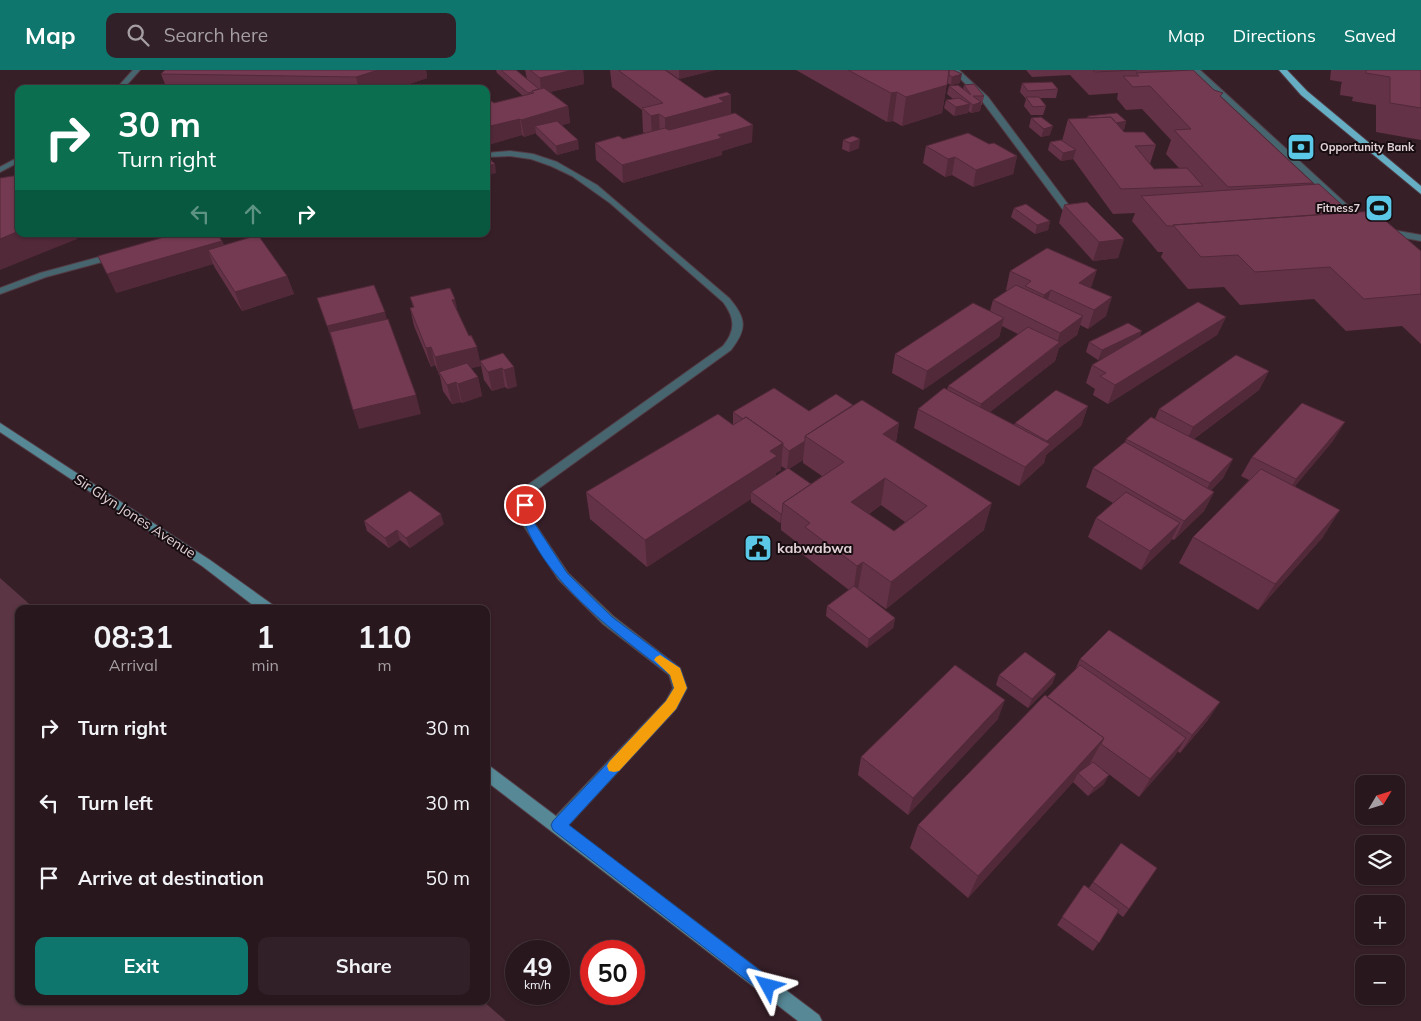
<!DOCTYPE html>
<html lang="en">
<head>
<meta charset="utf-8">
<style>
  body { margin:0; font-family:Mulish,sans-serif; background:#312027; color:#f1f3f6; height:100vh; display:flex; flex-direction:column; font-size:19px; white-space:nowrap }
  * { box-sizing:border-box; margin:0 }
  p { font-size:16px; color:#a59fa4 }
  .icon { flex:none; width:28px; height:28px; fill:none; stroke:currentColor; stroke-width:2; stroke-linecap:round; stroke-linejoin:round }
  .map { position:relative; flex:1; overflow:hidden }
  .drawer { position:absolute; left:15px; top:535px; width:475px; height:400px; display:flex; flex-direction:column; background:#29171e; border-radius:10px; box-shadow:0 1px 4px #0004,0 0 0 1px #45363c }
  .drawer>* { flex:none }
  .hud { position:absolute; left:15px; top:15px; width:475px; height:152px; border-radius:10px; box-shadow:0 1px 4px #0004,0 0 0 1px #45363c; background:#0b6e4f; color:#fff; overflow:hidden }
  .needle { width:32px; rotate:52deg }
  .controls { position:absolute; left:1355px; top:705px; display:grid; gap:10px }
  .controls a { display:grid; place-items:center; width:50px; height:50px; border-radius:10px; background:#29171e; box-shadow:0 1px 4px #0004,0 0 0 1px #45363c; font-size:25px }
  .speed { position:absolute; left:505px; top:870px; display:flex; gap:10px; font-size:25px; font-weight:700; text-align:center }
  .speed>* { display:grid; place-content:center; width:65px; height:65px; border-radius:50%; background:#29171e; box-shadow:0 1px 4px #0004,0 0 0 1px #45363c; line-height:1 }
  .speed small { font-size:12px; font-weight:400 }
  .speed .limit { border:8px solid #d22; background:#fff; color:#111 }
  .pin { position:absolute; display:grid; place-items:center; width:42px; height:42px; color:#fff; margin:-21px; border:2px solid #fff; border-radius:50%; box-shadow:0 1px 5px #0007 }
  .me { position:absolute; width:55px; margin:-28px; rotate:308deg; stroke-linejoin:round; filter:drop-shadow(0 0 4px #0008) }
  .turn { display:flex; align-items:center; gap:18px; height:105px; padding:0 20px; font-size:22px }
  .turn .icon { width:65px; height:65px; stroke-width:2.5 }
  .turn b { display:block; font-size:35px; line-height:42px }
  .lanes { display:flex; align-items:center; height:48px; padding:0 20px; background:#0003; justify-content:center; gap:25px; direction:ltr }
  .lanes .off { opacity:.35 }
  .eta { display:flex; justify-content:space-evenly; align-items:center; height:85px; text-align:center }
  .eta b { font-size:30px; font-weight:700; line-height:35px }
  .action { display:flex; gap:10px; margin-top:auto; padding:10px 20px }
  .action a { flex:1; height:58px; border-radius:10px; background:#0f766e; color:#fff; font-size:20px; font-weight:700; line-height:58px; text-align:center }
  .action a+a { background:#312027; color:#f1f3f6 }
  ul { padding:0; list-style:none }
  li { display:flex; align-items:center; gap:15px; height:75px; padding:0 20px }
  li div { flex:1 }
  li b { display:block; font-size:19px }
  li em { font-style:normal }
  header { display:flex; align-items:center; gap:30px; box-sizing:border-box; height:70px; padding:0 25px; background:#0f766e; color:#fff }
  header strong { font-size:24px }
  nav { display:flex; gap:28px; margin-inline-start:auto; font-size:18px }
  .search { width:350px; height:45px; background:#312027; display:flex; align-items:center; gap:12px; box-sizing:border-box; padding:0 18px; border-radius:10px; color:#a59fa4; font-size:19px }
  .map>svg:first-child { display:block }
</style>
</head>
<body>
<header>
<strong>Map</strong>
<div class="search"><svg class="icon" aria-label="search" viewBox="0 0 24 24"><circle cx="10" cy="10" r="6"/><path d="M15 15l6 6"/></svg>Search here</div>
<nav><a>Map</a><a>Directions</a><a>Saved</a></nav>
</header>
<div class="map">
<svg width="1421" height="951" viewBox="0 0 1421 951">
  <rect width="100%" height="100%" fill="#371f28"/>
  <path fill="#5b3543" d="M0,508L35,539H19V931H483L506,951H0Z"/>
  <g fill="none" stroke-linecap="round" stroke-linejoin="round">
    <defs>
      <path id="service" d="M952,0H959L988,27L1070,137V141H1064L982,31Z
        M1193,0H1200L1366,152V156H1360Z
        M510,81L533,84L557,92L597,115L729,228C747,249 747,259 731,280L538,419L531,435L535,454L568,503L613,546L680,598L687,618L676,639L564,760L558,762L552,760L550,755L552,750L666,631L673,618L669,605L603,554L558,509L523,455L519,435L529,414L723,276C736,260 735,248 723,232L610,133L572,106L551,96L531,89L510,86L486,87V83Z
        M1387,159L1421,165V171L1384,164L1383,162Z
        M114,183L119,186L117,188L46,207L0,224V218L40,203Z"/>
      <path id="minor" d="M133,0H140L123,19H116Z
        M19,87V92L0,102V97Z"/>
      <path id="secondary" d="M0,353L210,490L273,535L274,539H258L202,496L0,362Z
        M486,695L491,697L819,945L822,951H798L486,711Z"/>
      <path id="trunk" d="M1279,0H1287L1307,21L1421,116V124L1301,25Z"/>
    </defs>
    <use href="#service" stroke="#523b44" stroke-width="2"/>
    <use href="#minor" stroke="#523b44" stroke-width="2"/>
    <use href="#secondary" stroke="#523b44" stroke-width="2"/>
    <use href="#trunk" stroke="#523b44" stroke-width="2"/>
    <use href="#service" fill="#47656e" fill-rule="evenodd"/>
    <use href="#minor" fill="#47656e" fill-rule="evenodd"/>
    <use href="#secondary" fill="#568896" fill-rule="evenodd"/>
    <use href="#trunk" fill="#66aec4" fill-rule="evenodd"/>
  </g>
  <path fill="#643246" fill-rule="evenodd" d="M165,0H426L427,8L395,19H167L161,4Z
    M496,0H516L527,9L525,0H583L584,14L550,22L568,36L570,53L562,55L579,79L557,85L536,64V63L524,67L522,65L488,75L486,73V21L490,25L491,31L494,33L523,26L497,3Z
    M610,0H665L705,28L731,44L752,72L722,81V85L623,113L596,90L595,73L623,69L645,63L643,62L642,40L612,17Z
    M666,0H715L679,9Z
    M796,0H953L960,13L951,15L947,13L942,43L902,56L893,51L887,52Z
    M1026,0H1191L1313,113V115L1343,136L1340,142L1421,224V274L1402,256L1346,261L1314,229L1240,235L1224,217L1188,219L1161,187L1163,182H1158L1132,151L1135,143L1113,144L1073,89L1061,91L1048,80L1050,72L1062,71L1068,49L1087,48L1088,46L1126,51L1124,60H1122L1124,62L1156,75L1150,94L1154,99L1179,98L1166,84L1171,70L1142,39L1126,40L1117,29L1118,23L1089,25L1070,5L1032,7Z
    M1331,0H1421V70L1376,62V35L1352,31L1353,27L1340,25L1341,15L1342,12L1330,10Z
    M1022,13L1058,19L1056,28H1040L1046,36L1043,45H1031L1024,36L1026,29L1020,22Z
    M964,15L984,26L982,35H981L980,41L971,43L968,41V43L954,46L944,38L946,30L953,29L947,24L949,16L963,19Z
    M1031,48L1050,65L1041,67L1029,57Z
    M843,70L859,78L849,82L842,79Z
    M989,74L1017,86L1013,104L973,117L952,105L945,107L923,93L926,76Z
    M1064,135L1124,169L1118,188L1093,191L1059,153Z
    M1014,138L1050,151L1048,160L1035,164L1011,147Z
    M222,171L224,175L287,206L294,224L242,241L215,198L213,194L116,223Z
    M1010,201L1091,218L1106,246L1088,259L1080,255L1077,265L1059,278L1055,291L990,342L1014,355L1015,353L1088,336L1081,356L1046,385L1044,393L1019,416L914,358L918,339L947,320L948,316L1018,264L1002,256L999,267L923,320L892,303L895,284L990,241L993,230L1007,221L1006,220Z
    M410,227L458,243L481,296L471,298L478,307L482,326L462,333L461,332L452,334L443,321L440,306L435,295L431,297L414,256L410,238L413,237Z
    M1226,247L1217,265L1108,334L1093,325L1095,319L1086,313L1092,295L1106,286L1098,290L1086,282L1089,272L1140,267Z
    M503,283L517,316L508,319L505,317L492,321L484,310L480,291Z
    M1269,301L1259,320L1194,369L1233,389L1223,408L1211,420L1214,422L1204,441L1174,470L1172,469L1170,472L1141,500L1088,467L1096,448L1113,433L1086,417L1093,398L1125,373L1126,369L1155,349L1159,339Z
    M853,335L899,353L896,372L984,460L886,539L858,519L895,548L893,558L867,578L826,546L827,536L849,520L802,484L803,477L781,460V453H780L751,432V429L647,497L590,449L586,422L733,354V342L809,341ZM803,390V393L822,406L811,414L789,399ZM781,396L786,399L776,406V403L781,400ZM881,435L905,452L894,461L869,444Z
    M1333,371L1295,416L1323,467L1258,540L1179,493L1193,467L1249,410L1241,406L1252,387Z
    M364,451L444,454L410,478L400,470L389,478L367,461Z
    M1080,589L1208,650L1180,683L1177,681L1139,727L1102,699L1104,714L1088,726L1073,712L1074,711L968,828L910,778L918,755L1075,600Z
    M1056,604L1052,614L1028,638L996,615L999,605Z
    M998,649L908,745L858,705L861,687Z
    M1093,812L1129,839L1123,847L1118,843L1093,881L1057,855L1084,815L1089,818Z"/>
  <path fill="#512939" d="M378,0H426L427,8L395,19H359L356,7Z
    M573,0H583L584,14L541,24L540,8Z
    M679,0H715L679,9Z
    M949,0L942,43L902,56L906,27Z
    M962,4L960,13L951,15L952,7Z
    M897,22L893,51L887,52L891,23Z
    M490,25L492,34L486,35V26Z
    M731,25V49L665,71V48L719,28Z
    M981,32L980,41L971,43L973,35Z
    M970,34L968,43L954,46L956,37Z
    M568,36L570,53L541,61L535,56L536,63L524,67L521,50Z
    M659,44L660,68L652,70L651,46Z
    M520,49L522,65L488,75L486,66V57Z
    M1126,51L1124,60L1095,63L1097,54Z
    M753,55L752,72L722,81V85L623,113L622,95L718,65Z
    M1053,56L1050,65L1041,67L1044,59Z
    M860,69L859,78L849,82L850,73Z
    M578,70L579,79L557,85L556,76Z
    M1076,80L1073,89L1061,91L1063,83Z
    M1017,86L1013,104L973,117L976,100Z
    M955,87L952,105L945,107L948,89Z
    M495,94L496,103L486,106V96Z
    M1050,151L1048,160L1035,164L1037,155Z
    M19,161V164H78L77,169L0,200V169Z
    M1124,169L1118,188L1093,191L1099,172Z
    M222,171L229,189L208,180L213,194L116,223L107,204Z
    M1097,200L1091,218L1079,213Z
    M287,206L294,224L242,241L235,222Z
    M1051,220L1045,239L1039,243L1044,225Z
    M1112,227L1106,246L1088,259L1094,240Z
    M455,229L459,248L452,230Z
    M385,242L390,261L333,275L327,256Z
    M1083,246L1077,265L1059,278L1055,291L976,353L981,334L1056,276L1060,263Z
    M1226,247L1217,265L1108,334L1115,315Z
    M1004,248L999,267L923,320L927,301Z
    M1142,261L1138,271L1098,290L1102,280Z
    M431,277L435,295L431,297L426,278Z
    M477,277L481,296L441,305L439,302V306L435,287Z
    M514,297L517,316L508,319L504,300Z
    M502,298L505,317L492,321L488,302Z
    M1269,301L1259,320L1184,376L1193,357Z
    M478,307L482,326L462,333L458,314Z
    M456,312L461,332L452,334L447,315Z
    M416,325L421,344L359,359L353,340Z
    M1088,336L1081,356L1046,385L1044,393L1019,416L1025,397L1044,380L1047,371Z
    M1345,352L1333,371L1285,428L1296,409Z
    M899,353L894,380L883,364Z
    M805,371L803,390L787,400L789,381Z
    M783,373L781,400L776,403V413L751,422V429L647,497L645,470L770,381Z
    M1233,389L1223,408L1200,432L1210,413Z
    M885,408L881,435L847,459L851,432Z
    M1214,422L1204,441L1174,470L1184,451Z
    M992,433L984,460L886,539L891,512Z
    M1340,440L1323,467L1258,540L1275,514Z
    M782,443L781,453H780L781,444Z
    M441,444L444,454L410,478L406,468Z
    M1180,453L1170,472L1141,500L1150,481Z
    M397,460L400,470L389,478L385,468Z
    M863,492L858,519L853,523L857,496Z
    M895,548L893,558L867,578L869,569Z
    M1056,604L1052,614L1028,638L1032,629Z
    M1005,630L998,649L908,745L913,728Z
    M1220,632L1208,650L1180,683L1192,665Z
    M1104,668L1090,693L1080,705L1078,703L1074,711L968,828L978,806Z
    M1186,668L1175,686L1139,727L1150,709Z
    M1109,705L1104,714L1088,726L1094,718Z"/>
  <path fill="#743a51" stroke="#512939" fill-rule="evenodd" d="M165,0H378L356,7L161,4Z
    M501,0H516L539,19L532,21V22L528,23Z
    M530,0H573L540,8Z
    M618,0H665L705,28L727,22L731,25L719,28L724,32L665,48L659,44L651,46L642,38L663,33Z
    M848,0H949L947,15L906,27L897,22L891,23Z
    M949,0H953L962,4L952,7L949,5Z
    M1093,0H1137L1095,2Z
    M1193,0L1214,20L1223,23L1220,26L1313,113L1228,117L1174,60L1191,59L1150,16L1133,17L1123,6H1139L1136,3Z
    M1366,0H1421V38L1390,33V7L1366,3Z
    M1052,12L1058,19L1028,21L1022,13Z
    M974,14L984,26H973L981,32L973,35L949,16L958,15L971,25L964,15Z
    M480,16L483,19H469Z
    M175,17L246,18L174,19Z
    M544,18L568,36L521,50L520,49L486,57V32L491,31L494,33L534,23L532,21Z
    M486,21L490,25L486,26Z
    M1026,27H1039L1046,36L1033,37Z
    M959,28L970,34L956,37L946,30Z
    M735,43L753,55L718,65L722,68L622,95L595,73L619,66L623,69L665,58L669,60Z
    M1117,43L1126,51L1116,53L1111,47L1090,48L1088,46Z
    M1041,47L1053,56L1044,59L1031,48Z
    M1111,47L1124,62H1144L1156,75L1135,76L1154,99L1187,98L1203,116L1121,119L1068,49Z
    M557,51L578,70L556,76L535,56Z
    M968,63L989,74L994,73L1017,86L976,100L955,87L948,89L926,76Z
    M853,66L860,69L850,73L843,70Z
    M1061,70L1076,80L1063,83L1050,72Z
    M486,86L495,94L486,96Z
    M19,105V161L0,169V108Z
    M1319,114L1343,136H1333L1342,143L1173,155V156H1167L1141,126Z
    M1087,132L1124,169L1099,172L1064,135Z
    M1026,134L1050,151L1037,155L1014,138Z
    M1374,141L1421,181V224L1364,229L1330,197L1255,202L1238,185L1201,187L1173,155Z
    M175,164H217L222,171L107,204L98,186Z
    M258,165L287,206L235,222L208,180Z
    M1047,178L1097,200L1079,213L1112,227L1094,240L1051,220L1044,225L1025,216L1031,211L1010,201Z
    M374,215L385,242L327,256L317,228Z
    M1016,215L1083,246L1060,263L993,230Z
    M450,218L455,229L452,230L469,266L471,265L477,277L435,287L431,277L426,278L410,238L414,237L410,227Z
    M1198,232L1226,247L1115,315L1100,306L1106,303L1092,295Z
    M973,233L1004,248L927,301L895,284Z
    M388,249L416,325L353,340L330,262Z
    M1128,253L1142,261L1102,280L1089,272Z
    M1028,257L1060,272L981,334L948,316Z
    M503,283L514,297L504,300L502,298L488,302L480,291Z
    M1236,285L1269,301L1193,357L1159,339Z
    M467,293L478,307L458,314L456,312L447,315L439,302Z
    M774,318L809,341L836,324L853,335L805,366V371L789,381L783,376V373L746,347L743,349L733,342Z
    M944,318L1050,374L1025,397L918,339Z
    M1056,320L1088,336L1047,371L1015,353Z
    M862,330L899,353L883,364L992,433L891,512L863,492L857,496L805,457L810,453L783,433L844,392L805,366ZM885,408L927,436L894,461L851,432Z
    M1302,333L1345,352L1296,409L1252,387Z
    M718,344L733,355L746,347L783,373L770,381L777,386L645,470L586,422Z
    M1151,347L1233,389L1210,413L1126,369Z
    M1125,372L1214,422L1184,451L1093,398Z
    M788,398L811,414L783,433L782,443L781,444L751,422Z
    M1261,399L1340,440L1275,514L1193,467Z
    M410,421L441,444L406,468L397,460L385,468L364,451Z
    M1126,422L1180,453L1150,481L1096,448Z
    M854,516L895,548L869,569L827,536Z
    M1109,560L1220,632L1192,665L1080,589Z
    M1025,582L1056,604L1032,629L999,605Z
    M955,595L1005,630L913,728L861,687Z
    M1080,595L1186,668L1150,709L1101,674L1104,668L1047,627Z
    M1045,625L1104,668L978,806L918,755Z
    M1093,692L1109,705L1094,718L1078,703Z
    M1121,773L1157,798L1129,839L1093,812Z
    M1084,815L1119,840L1099,873L1062,847Z"/>
  <path fill="#1a73e8" stroke="#114b97" d="M525,431L530,435L535,454L567,503L612,547L680,598L687,618L676,639L569,755L774,911L776,916L774,922L768,925L762,922L553,760L551,755L553,751L666,631L674,618L670,605C614,561 536,507 519,435Z"/>
  <path fill="#f59e0b" d="M660,585L680,598L687,618L676,639L619,701L614,702L609,701L607,696L609,692L666,631L674,618L670,605L654,590L656,587Z"/>
  <defs>
    <symbol id="bank-square" viewBox="-11 -11 22 22"><rect x="-9" y="-9" width="18" height="18" rx="4" fill="#5ac8e6" stroke="#170d10"/><path d="M-6-4H6V4H-6ZM0-2.3a2.3 2.3 0 1 0 0 4.6a2.3 2.3 0 1 0 0-4.6Z" fill="#111"/></symbol>
    <symbol id="stadium-square" viewBox="-11 -11 22 22"><rect x="-9" y="-9" width="18" height="18" rx="4" fill="#5ac8e6" stroke="#170d10"/><path d="M0-5a6.5 5 0 1 0 0 10a6.5 5 0 1 0 0-10ZM-3.5-1.8h7v3.6h-7Z" fill="#111"/></symbol>
    <symbol id="civic-square" viewBox="-11 -11 22 22"><rect x="-9" y="-9" width="18" height="18" rx="4" fill="#5ac8e6" stroke="#170d10"/><path d="M-.6-6.5H3V-4.5H.6V-3L4-1V1h2V6H-6V1h2V-1L-.6-3ZM-1.2 2.5V6h2.4V2.5Z" fill="#111"/></symbol>
  </defs>
  <g fill-rule="evenodd">
    <use href="#bank-square" x="1285" y="61" width="32" height="32"/>
    <use href="#stadium-square" x="1363" y="122" width="32" height="32"/>
    <use href="#civic-square" x="742" y="462" width="32" height="32"/>
  </g>
  <g text-anchor="middle" dominant-baseline="central" stroke-width="4" stroke-linejoin="round" paint-order="stroke">
    <g font-size="11" font-weight="bold" fill="#e1d0d5" stroke="#170d10" text-anchor="start">
      <text x="1320" y="77">Opportunity Bank</text>
      <text x="1360" y="138" text-anchor="end">Fitness7</text>
    </g>
    <g font-size="14" fill="#e1d0d5" stroke="#170d10">
      <text transform="translate(135 446) rotate(33)">Sir Glyn Jones Avenue</text>
    </g>
    <g font-size="14" font-weight="bold" fill="#e1d0d5" stroke="#170d10" text-anchor="start">
      <text x="777" y="478">kabwabwa</text>
    </g>
  </g>
</svg>
<div class="controls">
<a><svg class="needle" viewBox="-14 -14 28 28"><path d="M0-13l5 13h-10z" fill="#e53935"/><path d="M0 13l5-13h-10z" fill="#a59fa4"/></svg></a>
<a><svg class="icon" aria-label="layers" viewBox="0 0 24 24"><path d="M12 4l9 5-9 5-9-5zM3 14l9 5 9-5"/></svg></a>
<a>+</a>
<a>−</a>
</div>
<div class="speed"><div>49<small>km/h</small></div><div class="limit">50</div></div>
<div class="pin" style="left:525px;top:435px;background:#d93025"><svg class="icon" aria-label="arrive" viewBox="0 0 24 24"><path d="M6 21V4h12l-3 4 3 4H6"/></svg></div>
<svg class="me" style="left:768px;top:916px" viewBox="-20 -20 40 40"><path d="M0-17L14 15 0 8-14 15z" fill="#1a73e8" stroke="#fff" stroke-width="4"/></svg>
<div class="hud">
<div class="turn"><svg class="icon" aria-label="right" viewBox="0 0 24 24"><path d="M7 20v-9h11M14 6l5 5-5 5"/></svg><div><b>30 m</b>Turn right</div></div>
<div class="lanes"><svg class="icon off" aria-label="left" viewBox="0 0 24 24"><path d="M17 20v-9H6M10 6l-5 5 5 5"/></svg><svg class="icon off" aria-label="ahead" viewBox="0 0 24 24"><path d="M12 20V5M6 11l6-6 6 6"/></svg><svg class="icon" aria-label="right" viewBox="0 0 24 24"><path d="M7 20v-9h11M14 6l5 5-5 5"/></svg></div>
</div>
<section class="drawer">
<div class="eta">
<div><b>08:31</b><p>Arrival</p></div>
<div><b>1</b><p>min</p></div>
<div><b>110</b><p>m</p></div>
</div>
<ul>
<li><svg class="icon" aria-label="right" viewBox="0 0 24 24"><path d="M7 20v-9h11M14 6l5 5-5 5"/></svg><div><b>Turn right</b></div><em>30 m</em></li>
<li><svg class="icon" aria-label="left" viewBox="0 0 24 24"><path d="M17 20v-9H6M10 6l-5 5 5 5"/></svg><div><b>Turn left</b></div><em>30 m</em></li>
<li><svg class="icon" aria-label="arrive" viewBox="0 0 24 24"><path d="M6 21V4h12l-3 4 3 4H6"/></svg><div><b>Arrive at destination</b></div><em>50 m</em></li>
</ul>
<div class="action"><a>Exit</a><a>Share</a></div>
</section>
</div>
</body>
</html>
